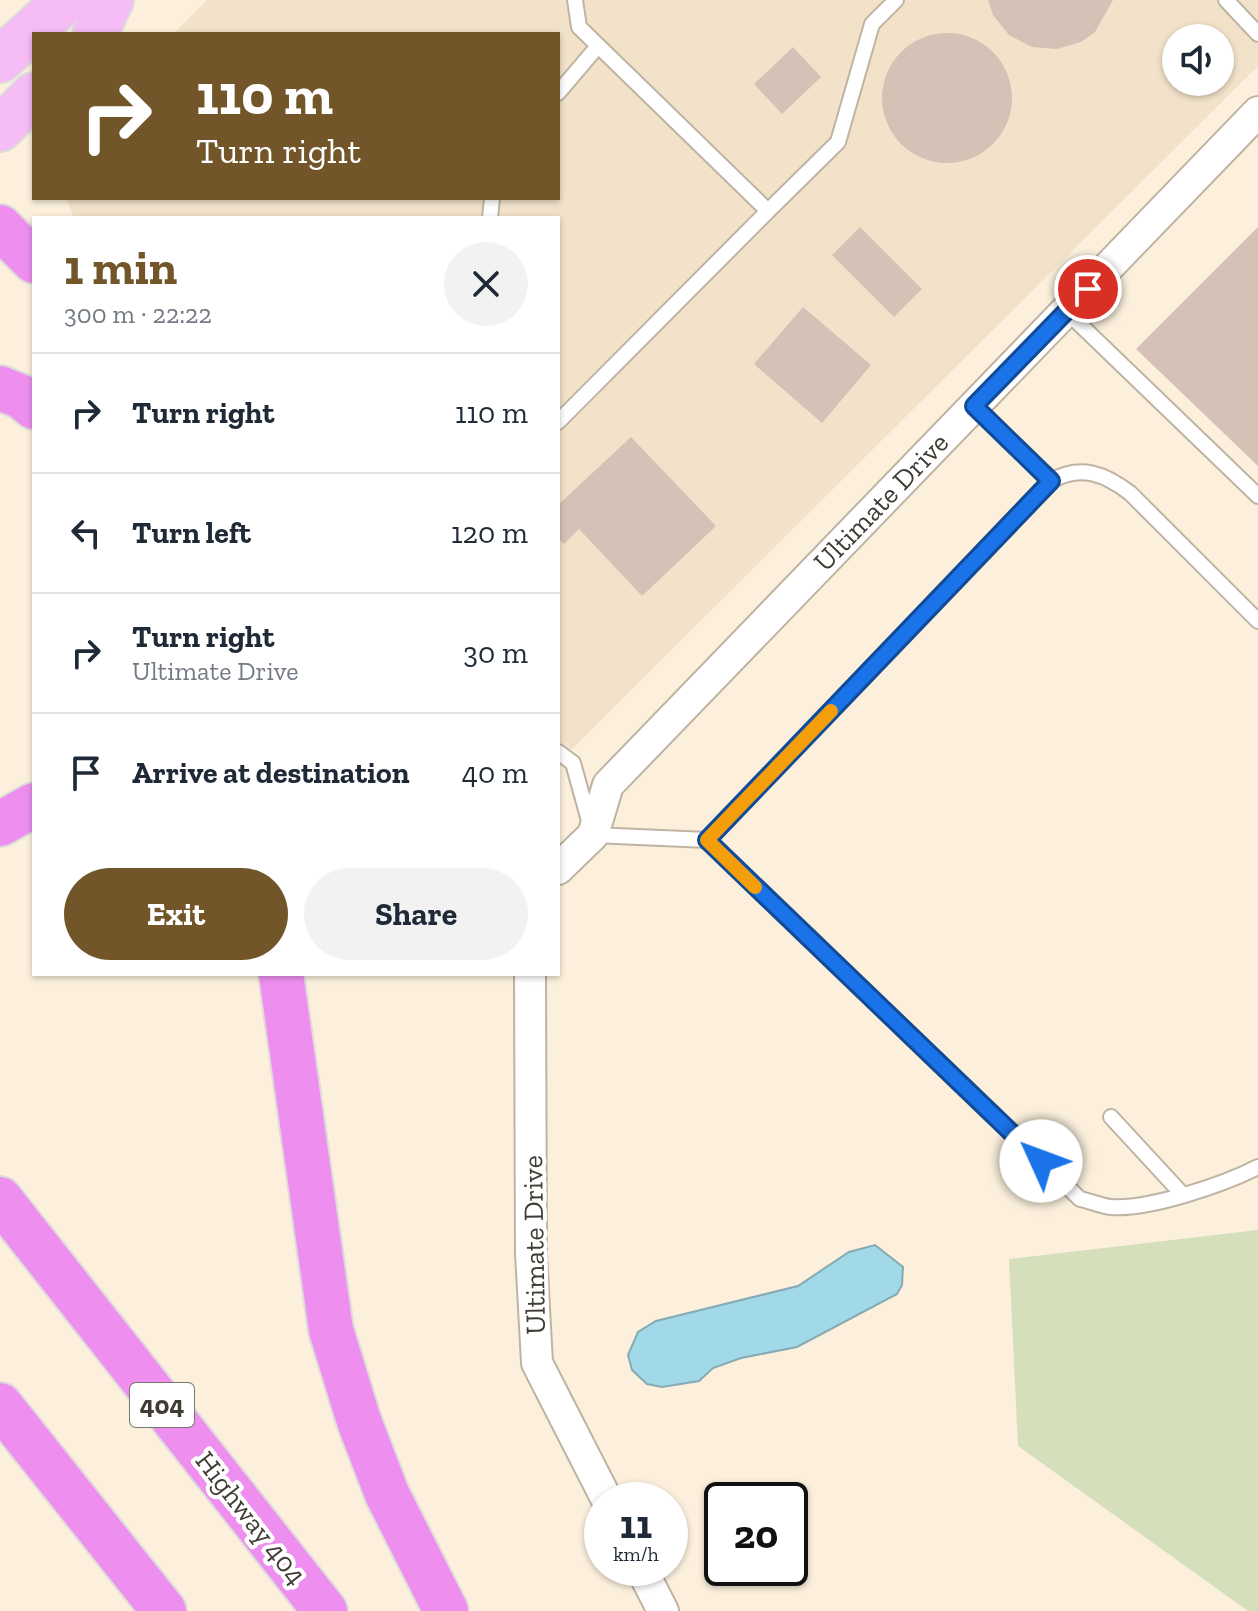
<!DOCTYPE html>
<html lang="en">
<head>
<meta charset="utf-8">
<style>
  body { margin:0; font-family:"Zilla Slab",serif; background:#f2f2f3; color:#1f2937; height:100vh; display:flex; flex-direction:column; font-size:30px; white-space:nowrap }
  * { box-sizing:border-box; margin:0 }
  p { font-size:26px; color:#747a83 }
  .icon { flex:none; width:44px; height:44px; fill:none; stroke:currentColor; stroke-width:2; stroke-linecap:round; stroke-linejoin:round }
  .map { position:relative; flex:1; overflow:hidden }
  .drawer { position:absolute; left:32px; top:216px; width:528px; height:760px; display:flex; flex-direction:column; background:#fff; border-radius:0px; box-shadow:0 2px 6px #0004 }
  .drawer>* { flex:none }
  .top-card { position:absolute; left:32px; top:32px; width:528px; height:168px; border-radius:0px; box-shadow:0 2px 6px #0004; background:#725629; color:#fff; overflow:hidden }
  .controls { position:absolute; left:1162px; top:24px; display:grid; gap:16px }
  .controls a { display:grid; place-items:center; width:72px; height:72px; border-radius:50%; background:#fff; box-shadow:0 2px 6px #0004; font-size:40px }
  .speed { position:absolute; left:584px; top:1482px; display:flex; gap:16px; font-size:40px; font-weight:700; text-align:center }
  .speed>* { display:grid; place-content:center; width:104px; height:104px; border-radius:50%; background:#fff; box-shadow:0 2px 6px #0004; line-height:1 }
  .speed small { font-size:20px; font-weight:400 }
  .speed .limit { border:4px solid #111; border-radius:12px; background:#fff; color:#111 }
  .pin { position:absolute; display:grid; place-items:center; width:68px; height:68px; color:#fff; margin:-34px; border:4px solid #fff; border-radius:50%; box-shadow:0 2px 8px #0007 }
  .me { position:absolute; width:88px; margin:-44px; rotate:313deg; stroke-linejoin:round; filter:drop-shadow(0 0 6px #0008) }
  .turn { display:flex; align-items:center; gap:28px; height:168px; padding:0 32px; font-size:36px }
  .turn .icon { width:104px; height:104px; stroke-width:2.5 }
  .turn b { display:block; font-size:56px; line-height:68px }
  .round { display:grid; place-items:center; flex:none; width:84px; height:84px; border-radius:42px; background:#f2f2f3 }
  .head { display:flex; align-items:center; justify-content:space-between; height:136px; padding:0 32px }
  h1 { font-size:48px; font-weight:700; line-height:60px; color:#725629 }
  .action { display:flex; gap:16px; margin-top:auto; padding:16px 32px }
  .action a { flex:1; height:92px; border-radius:48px; background:#725629; color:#fff; font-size:32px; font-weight:700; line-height:92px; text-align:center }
  .action a+a { background:#f2f2f3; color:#1f2937 }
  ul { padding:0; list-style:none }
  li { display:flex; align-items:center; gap:24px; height:120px; padding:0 32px; border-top:2px solid #e0e1e3 }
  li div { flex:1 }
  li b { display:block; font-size:30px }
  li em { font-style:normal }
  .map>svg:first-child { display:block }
</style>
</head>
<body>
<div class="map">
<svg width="1258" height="1611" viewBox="0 0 1258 1611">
  <rect width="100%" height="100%" fill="#fcf0dd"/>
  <path fill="#f2e2ca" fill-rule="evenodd" d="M207,0H1258V66L558,763V218H74L66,198H558V34H173ZM1176,38H1220V82H1176Z"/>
  <path fill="#d6dfbc" d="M1258,1230V1611H1248L1018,1446L1009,1259Z"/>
  <path fill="#a2d9e8" stroke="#85aab2" stroke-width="2" d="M875,1245L903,1267L902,1285L897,1294L797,1347L741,1358L713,1368L699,1381L662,1387L647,1384L632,1370L628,1355L638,1332L656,1321L798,1286L849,1252Z"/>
  <path fill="#d6c1b7" d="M988,0H1113L1095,32L1081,42L1057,49L1032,47L1009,35L993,15Z
    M882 98a65 65 0 1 1 130 0a65 65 0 1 1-130 0Z
    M793,47L821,77L782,114L754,84Z
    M860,227L922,289L894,317L832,255Z
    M1258,227V466L1136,349Z
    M803,307L871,365L822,423L754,364Z
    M631,437L716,526L642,596L579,529L564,544L558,538V505Z"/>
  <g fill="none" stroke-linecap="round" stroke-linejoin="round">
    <defs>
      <path id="service" d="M575,0L579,27L768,211L838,142L872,24L896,0
        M1226,0L1258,34
        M558,93L598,46
        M490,218L492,198
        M1066,311L1258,496
        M558,422L768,211
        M1051,481C1081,464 1105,474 1130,493L1258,621
        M558,752L573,763L593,835L707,840L1051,481L974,406
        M707,840L1080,1199C1090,1201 1101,1206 1111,1207C1149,1210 1225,1184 1258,1167
        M1111,1117L1183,1195"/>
      <path id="minor" d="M558,869L593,835L608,785L1258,112
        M530,974L531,1253L537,1363L607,1500
        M641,1568L663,1611"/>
      <path id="primary" d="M95,34L111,0
        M0,60L66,0
        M0,129L34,95"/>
      <path id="motorway" d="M0,227L34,261
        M0,388L22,397L34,407
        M0,824L34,805
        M281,974L331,1330L359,1421L387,1494L446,1611
        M0,1199L325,1611
        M0,1405L164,1611"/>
    </defs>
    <use href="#service" stroke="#bfb4a3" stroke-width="18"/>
    <use href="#minor" stroke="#bfb4a3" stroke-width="34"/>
    <use href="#primary" stroke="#dddcda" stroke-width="48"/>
    <use href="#motorway" stroke="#dddcda" stroke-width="48"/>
    <use href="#service" stroke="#fff" stroke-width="14"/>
    <use href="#minor" stroke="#fff" stroke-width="30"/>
    <use href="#primary" stroke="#f5bcf5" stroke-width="44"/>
    <use href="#motorway" stroke="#ee8fef" stroke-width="44"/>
  </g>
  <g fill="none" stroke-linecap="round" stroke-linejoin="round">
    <defs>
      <path id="route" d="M1041,1161L707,840L1051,481L974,406L1088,289"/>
    </defs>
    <use href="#route" stroke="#114b97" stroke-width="20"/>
    <use href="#route" stroke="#1a73e8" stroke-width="14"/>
    <path stroke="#f59e0b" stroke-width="14" d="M755,887L707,840L831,711"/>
  </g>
  <g text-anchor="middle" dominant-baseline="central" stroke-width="8" stroke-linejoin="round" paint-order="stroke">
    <rect fill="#fff" stroke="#797671" stroke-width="2" x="130" y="1383" width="64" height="44" rx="6"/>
    <g font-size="26" font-weight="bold" fill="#403b34">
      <text x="162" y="1405">404</text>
    </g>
    <g font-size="28" fill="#403b34" stroke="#fff">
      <text transform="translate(881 502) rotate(-46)">Ultimate Drive</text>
      <text transform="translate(534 1245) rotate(-91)">Ultimate Drive</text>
      <text transform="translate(251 1518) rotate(52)">Highway 404</text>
    </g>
  </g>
</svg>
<div class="controls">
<a><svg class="icon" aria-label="sound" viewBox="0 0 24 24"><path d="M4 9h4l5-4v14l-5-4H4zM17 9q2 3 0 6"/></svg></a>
</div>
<div class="speed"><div>11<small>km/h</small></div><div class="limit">20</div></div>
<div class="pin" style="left:1088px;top:289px;background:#d93025"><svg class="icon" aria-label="arrive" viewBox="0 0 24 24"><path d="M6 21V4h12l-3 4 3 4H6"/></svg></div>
<svg class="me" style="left:1041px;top:1161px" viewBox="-20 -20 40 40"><circle r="19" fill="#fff"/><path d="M0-13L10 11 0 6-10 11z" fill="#1a73e8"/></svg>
<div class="top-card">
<div class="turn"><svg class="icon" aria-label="right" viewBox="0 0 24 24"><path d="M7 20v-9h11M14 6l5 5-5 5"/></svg><div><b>110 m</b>Turn right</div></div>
</div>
<section class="drawer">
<div class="head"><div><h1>1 min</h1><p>300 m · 22:22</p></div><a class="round"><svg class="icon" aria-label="close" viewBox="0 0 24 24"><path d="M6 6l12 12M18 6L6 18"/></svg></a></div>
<ul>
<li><svg class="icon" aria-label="right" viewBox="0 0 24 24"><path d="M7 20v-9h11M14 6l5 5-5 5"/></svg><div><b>Turn right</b></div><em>110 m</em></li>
<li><svg class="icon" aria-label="left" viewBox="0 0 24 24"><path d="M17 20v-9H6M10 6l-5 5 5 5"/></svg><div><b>Turn left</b></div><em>120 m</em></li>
<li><svg class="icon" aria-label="right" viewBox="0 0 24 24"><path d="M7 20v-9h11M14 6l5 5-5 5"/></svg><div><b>Turn right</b><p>Ultimate Drive</p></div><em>30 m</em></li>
<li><svg class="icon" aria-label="arrive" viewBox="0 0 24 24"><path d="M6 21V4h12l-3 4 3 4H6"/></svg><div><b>Arrive at destination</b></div><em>40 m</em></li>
</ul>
<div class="action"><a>Exit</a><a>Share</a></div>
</section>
</div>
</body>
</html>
